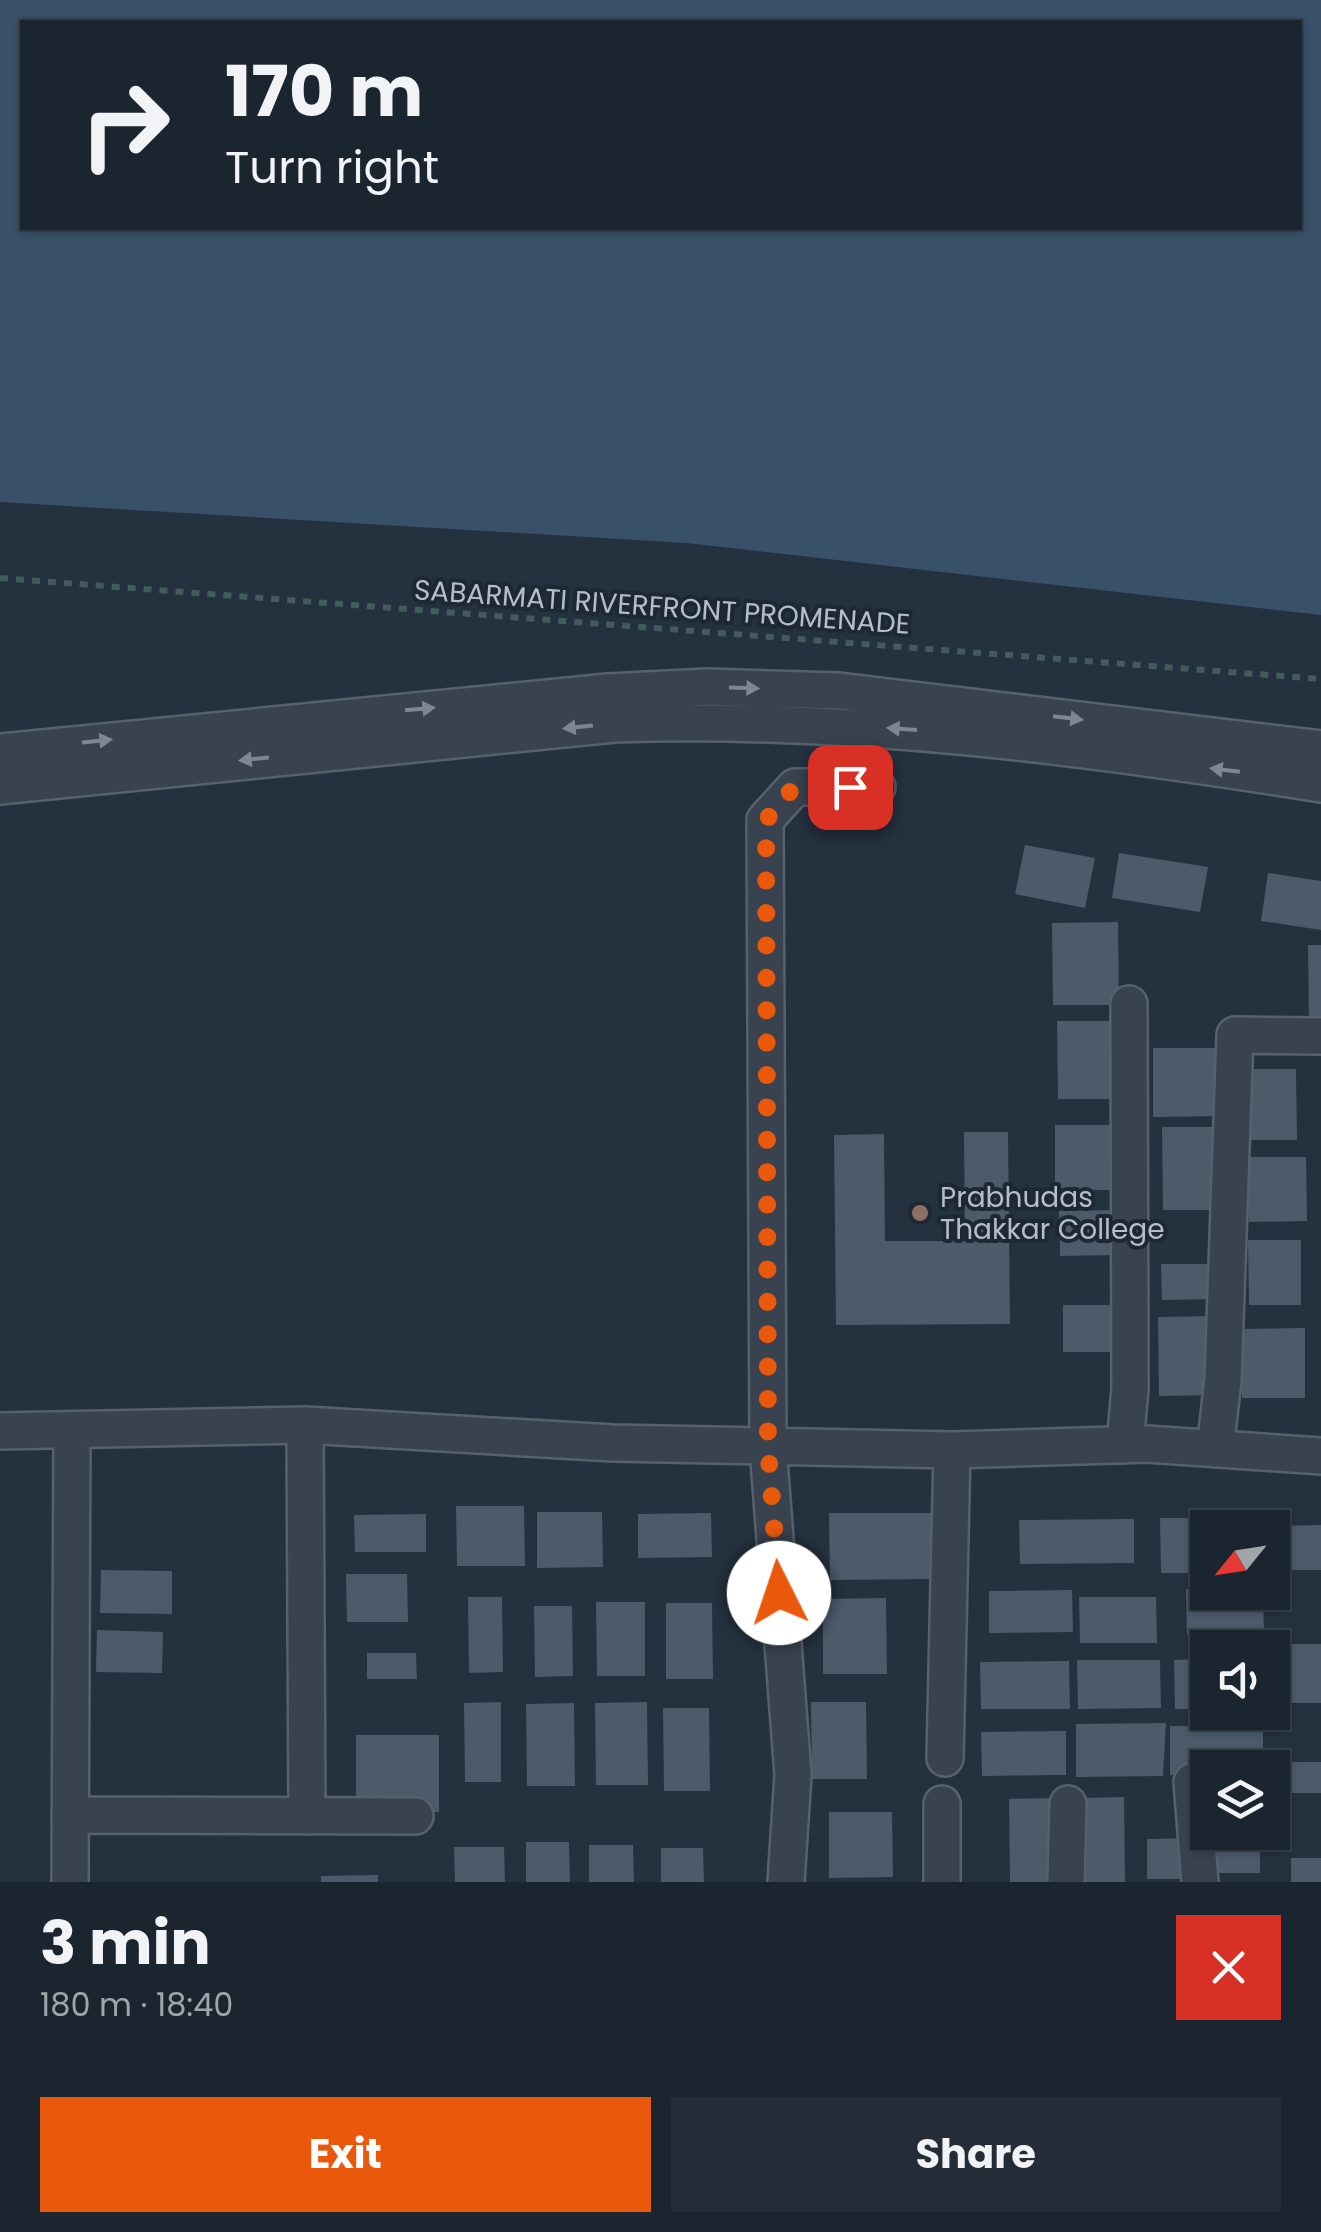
<!DOCTYPE html>
<html lang="en">
<head>
<meta charset="utf-8">
<style>
  body { margin:0; font-family:Poppins,sans-serif; background:#242d37; color:#f1f3f6; height:100vh; display:flex; flex-direction:column; font-size:38px; white-space:nowrap }
  * { box-sizing:border-box; margin:0 }
  p { font-size:32px; color:#a0a5aa }
  .icon { flex:none; width:55px; height:55px; fill:none; stroke:currentColor; stroke-width:2; stroke-linecap:round; stroke-linejoin:round }
  .map { position:relative; height:1882px; overflow:hidden }
  .drawer { display:flex; flex-direction:column; background:#1b252f; flex:1 }
  .drawer>* { flex:none }
  .guide { position:absolute; left:20px; top:20px; width:1282px; height:210px; border-radius:0px; box-shadow:0 2px 8px #0004,0 0 0 2px #39424b; background:#1b252f; color:#f1f3f6; overflow:hidden }
  .needle { width:65px; rotate:240deg }
  .buttons { position:absolute; left:1190px; top:1510px; display:grid; gap:20px }
  .buttons a { display:grid; place-items:center; width:100px; height:100px; border-radius:0px; background:#1b252f; box-shadow:0 2px 8px #0004,0 0 0 2px #39424b; font-size:50px }
  .pin { position:absolute; display:grid; place-items:center; width:85px; height:85px; color:#fff; margin:-42px; border-radius:20px; box-shadow:0 5px 15px #0006 }
  .me { position:absolute; width:110px; margin:-55px; rotate:356deg; stroke-linejoin:round; filter:drop-shadow(0 0 8px #0008) }
  .turn { display:flex; align-items:center; gap:35px; height:210px; padding:0 40px; font-size:45px }
  .turn .icon { width:130px; height:130px; stroke-width:2.5 }
  .turn b { display:block; font-size:70px; line-height:85px }
  .round { display:grid; place-items:center; flex:none; width:105px; height:105px; border-radius:0px; background:#242d37 }
  .headline { display:flex; align-items:center; justify-content:space-between; height:170px; padding:0 40px }
  h1 { font-size:60px; font-weight:700; line-height:75px }
  .primary-button { display:flex; gap:20px; margin-top:auto; padding:20px 40px }
  .primary-button a { flex:1; height:115px; border-radius:0px; background:#ea580c; color:#fff; font-size:40px; font-weight:700; line-height:115px; text-align:center }
  .primary-button a+a { background:#242d37; color:#f1f3f6 }
  .map>svg:first-child { display:block }
</style>
</head>
<body>
<div class="map">
<svg width="1321" height="1882" viewBox="0 0 1321 1882">
  <rect width="100%" height="100%" fill="#24313f"/>
  <path fill="#385068" fill-rule="evenodd" d="M0,0H1321V615L686,543L0,502ZM22,22H1300V228H22Z"/>
  <path fill="#4c5a6a" d="M1025,845L1095,858L1085,908L1015,894Z
    M1119,853L1208,867L1200,912L1112,898Z
    M1268,873L1321,881V930L1261,921Z
    M1118,922L1119,1005H1053L1052,923Z
    M1308,945H1321V1024H1309Z
    M1057,1021H1113L1114,1099H1058Z
    M1153,1048H1227L1228,1116L1153,1117Z
    M1247,1069H1296L1297,1140H1248Z
    M1055,1125H1115L1116,1190H1055Z
    M1162,1127H1219L1220,1210H1163Z
    M964,1132H1008L1010,1324L836,1325L834,1135L884,1134L885,1241H965Z
    M1248,1157H1306L1307,1221L1249,1222Z
    M1117,1210L1118,1255L1060,1256L1059,1211Z
    M1248,1240H1301V1305H1249Z
    M1161,1264H1221V1299L1162,1300Z
    M1063,1305H1124V1352H1063Z
    M1219,1316L1220,1395L1159,1396L1158,1317Z
    M1305,1328V1398H1242V1329Z
    M456,1506H524L525,1566H457Z
    M537,1512H602L603,1567L537,1568Z
    M711,1513L712,1557L638,1558V1514Z
    M829,1513H931L932,1579L830,1580Z
    M426,1514V1552H355L354,1515Z
    M1160,1518H1262V1528H1208V1573H1161Z
    M1134,1519V1563L1020,1564L1019,1520Z
    M1321,1525V1570H1274V1526Z
    M101,1570L172,1571V1614L100,1613Z
    M346,1574H407L408,1622H347Z
    M1186,1589L1263,1592L1264,1634L1187,1635Z
    M1072,1590L1073,1632L989,1633V1591Z
    M468,1597H502L503,1672L469,1673Z
    M1079,1597H1156L1157,1643H1080Z
    M886,1598L887,1674H823V1599Z
    M596,1602H645V1676H597Z
    M666,1603H712L713,1679H666Z
    M534,1606H572L573,1676L535,1677Z
    M97,1630L163,1632L162,1673L96,1672Z
    M1280,1644H1321V1703H1281Z
    M367,1653H416L417,1679H367Z
    M1208,1659V1709H1175L1174,1660Z
    M1077,1660H1160L1161,1708L1078,1709Z
    M1069,1661L1070,1709H981L980,1662Z
    M501,1702V1782H465L464,1703Z
    M647,1702L648,1785H596L595,1703Z
    M811,1702H866L867,1779H812Z
    M574,1703L575,1786H527L526,1704Z
    M663,1708H709L710,1791H664Z
    M1166,1723L1163,1776L1076,1777V1724Z
    M1170,1726L1263,1727V1768H1208V1775H1170Z
    M1066,1731V1775L982,1776L981,1732Z
    M356,1735H439V1812L356,1813Z
    M1281,1762H1321V1793H1281Z
    M1124,1797L1125,1882H1082L1081,1798Z
    M1060,1798L1061,1882H1010L1009,1799Z
    M829,1812H892L893,1877L829,1878Z
    M1227,1832H1260V1873H1218L1217,1833Z
    M1197,1838L1198,1879H1147V1839Z
    M526,1842H569L570,1882H526Z
    M589,1845H633L634,1882H589Z
    M454,1847H504L505,1882H455Z
    M661,1848H703L704,1882H661Z
    M1291,1858H1321V1882H1291Z
    M378,1875V1882H321V1876Z"/>
  <g fill="none" stroke-linecap="round" stroke-linejoin="round">
    <defs>
      <path id="minor" d="M0,752L608,692L707,687L839,691L1321,749
        M0,786L614,724C852,716 1087,747 1321,784
        M305,1425L307,1816
        M0,1431L305,1425L613,1443L952,1450L1147,1444L1321,1456
        M1125,1445L1130,1388L1129,1004
        M1215,1449L1223,1380L1235,1035L1321,1036
        M945,1758L952,1450
        M1192,1782L1200,1882
        M70,1815L415,1816
        M70,1882L72,1430
        M786,1882L793,1775L768,1447L765,820L795,787H877
        M942,1882V1804
        M1066,1882L1068,1804"/>
    </defs>
    <use href="#minor" stroke="#56616d" stroke-width="40"/>
    <path stroke="#445b5d" stroke-width="6" stroke-dasharray="8 8" stroke-linecap="butt" d="M0,578L1321,679"/>
    <use href="#minor" stroke="#38434f" stroke-width="35"/>
  </g>
  <defs><path id="oneway-solid" d="M-6-.8H1V-3.2L6.5 0L1 3.2V.8H-6Z" transform="scale(2.5)"/></defs>
  <g fill="#7c8793">
    <use href="#oneway-solid" transform="translate(744 688) rotate(2)"/>
    <use href="#oneway-solid" transform="translate(420 709) rotate(-5)"/>
    <use href="#oneway-solid" transform="translate(1068 718) rotate(7)"/>
    <use href="#oneway-solid" transform="translate(578 727) rotate(174)"/>
    <use href="#oneway-solid" transform="translate(902 729) rotate(-176)"/>
    <use href="#oneway-solid" transform="translate(97 741) rotate(-6)"/>
    <use href="#oneway-solid" transform="translate(254 759) rotate(174)"/>
    <use href="#oneway-solid" transform="translate(1225 770) rotate(-173)"/>
  </g>
  <g fill="none" stroke-linecap="round" stroke-linejoin="round">
    <path stroke="#ea580c" stroke-width="18" stroke-dasharray="0 32.4" d="M779,1593L768,1447L766,820L794,787H850"/>
  </g>
  <circle fill="#8d6e63" stroke="#1d2834" stroke-width="4" cx="920" cy="1213" r="10"/>
  <g text-anchor="middle" dominant-baseline="central" stroke-width="8" stroke-linejoin="round" paint-order="stroke">
    <g font-size="28" fill="#b4beca" stroke="#1d2834">
      <text transform="translate(662 607) rotate(4)">SABARMATI RIVERFRONT PROMENADE</text>
    </g>
    <g font-size="28" fill="#b4beca" stroke="#1d2834" text-anchor="start">
      <text x="940" y="1197">Prabhudas<tspan x="940" dy="32">Thakkar College</tspan></text>
    </g>
  </g>
</svg>
<div class="buttons">
<a><svg class="needle" viewBox="-14 -14 28 28"><path d="M0-13l5 13h-10z" fill="#e53935"/><path d="M0 13l5-13h-10z" fill="#a0a5aa"/></svg></a>
<a><svg class="icon" aria-label="sound" viewBox="0 0 24 24"><path d="M4 9h4l5-4v14l-5-4H4zM17 9q2 3 0 6"/></svg></a>
<a><svg class="icon" aria-label="layers" viewBox="0 0 24 24"><path d="M12 4l9 5-9 5-9-5zM3 14l9 5 9-5"/></svg></a>
</div>
<div class="pin" style="left:850px;top:787px;background:#d93025"><svg class="icon" aria-label="arrive" viewBox="0 0 24 24"><path d="M6 21V4h12l-3 4 3 4H6"/></svg></div>
<svg class="me" style="left:779px;top:1593px" viewBox="-20 -20 40 40"><circle r="19" fill="#fff"/><path d="M0-13L10 11 0 6-10 11z" fill="#ea580c"/></svg>
<div class="guide">
<div class="turn"><svg class="icon" aria-label="right" viewBox="0 0 24 24"><path d="M7 20v-9h11M14 6l5 5-5 5"/></svg><div><b>170 m</b>Turn right</div></div>
</div>
</div>
<section class="drawer">
<div class="headline"><div><h1>3 min</h1><p>180 m · 18:40</p></div><a class="round" style="background:#d93025;color:#fff"><svg class="icon" aria-label="close" viewBox="0 0 24 24"><path d="M6 6l12 12M18 6L6 18"/></svg></a></div>
<div class="primary-button"><a>Exit</a><a>Share</a></div>
</section>
</body>
</html>
